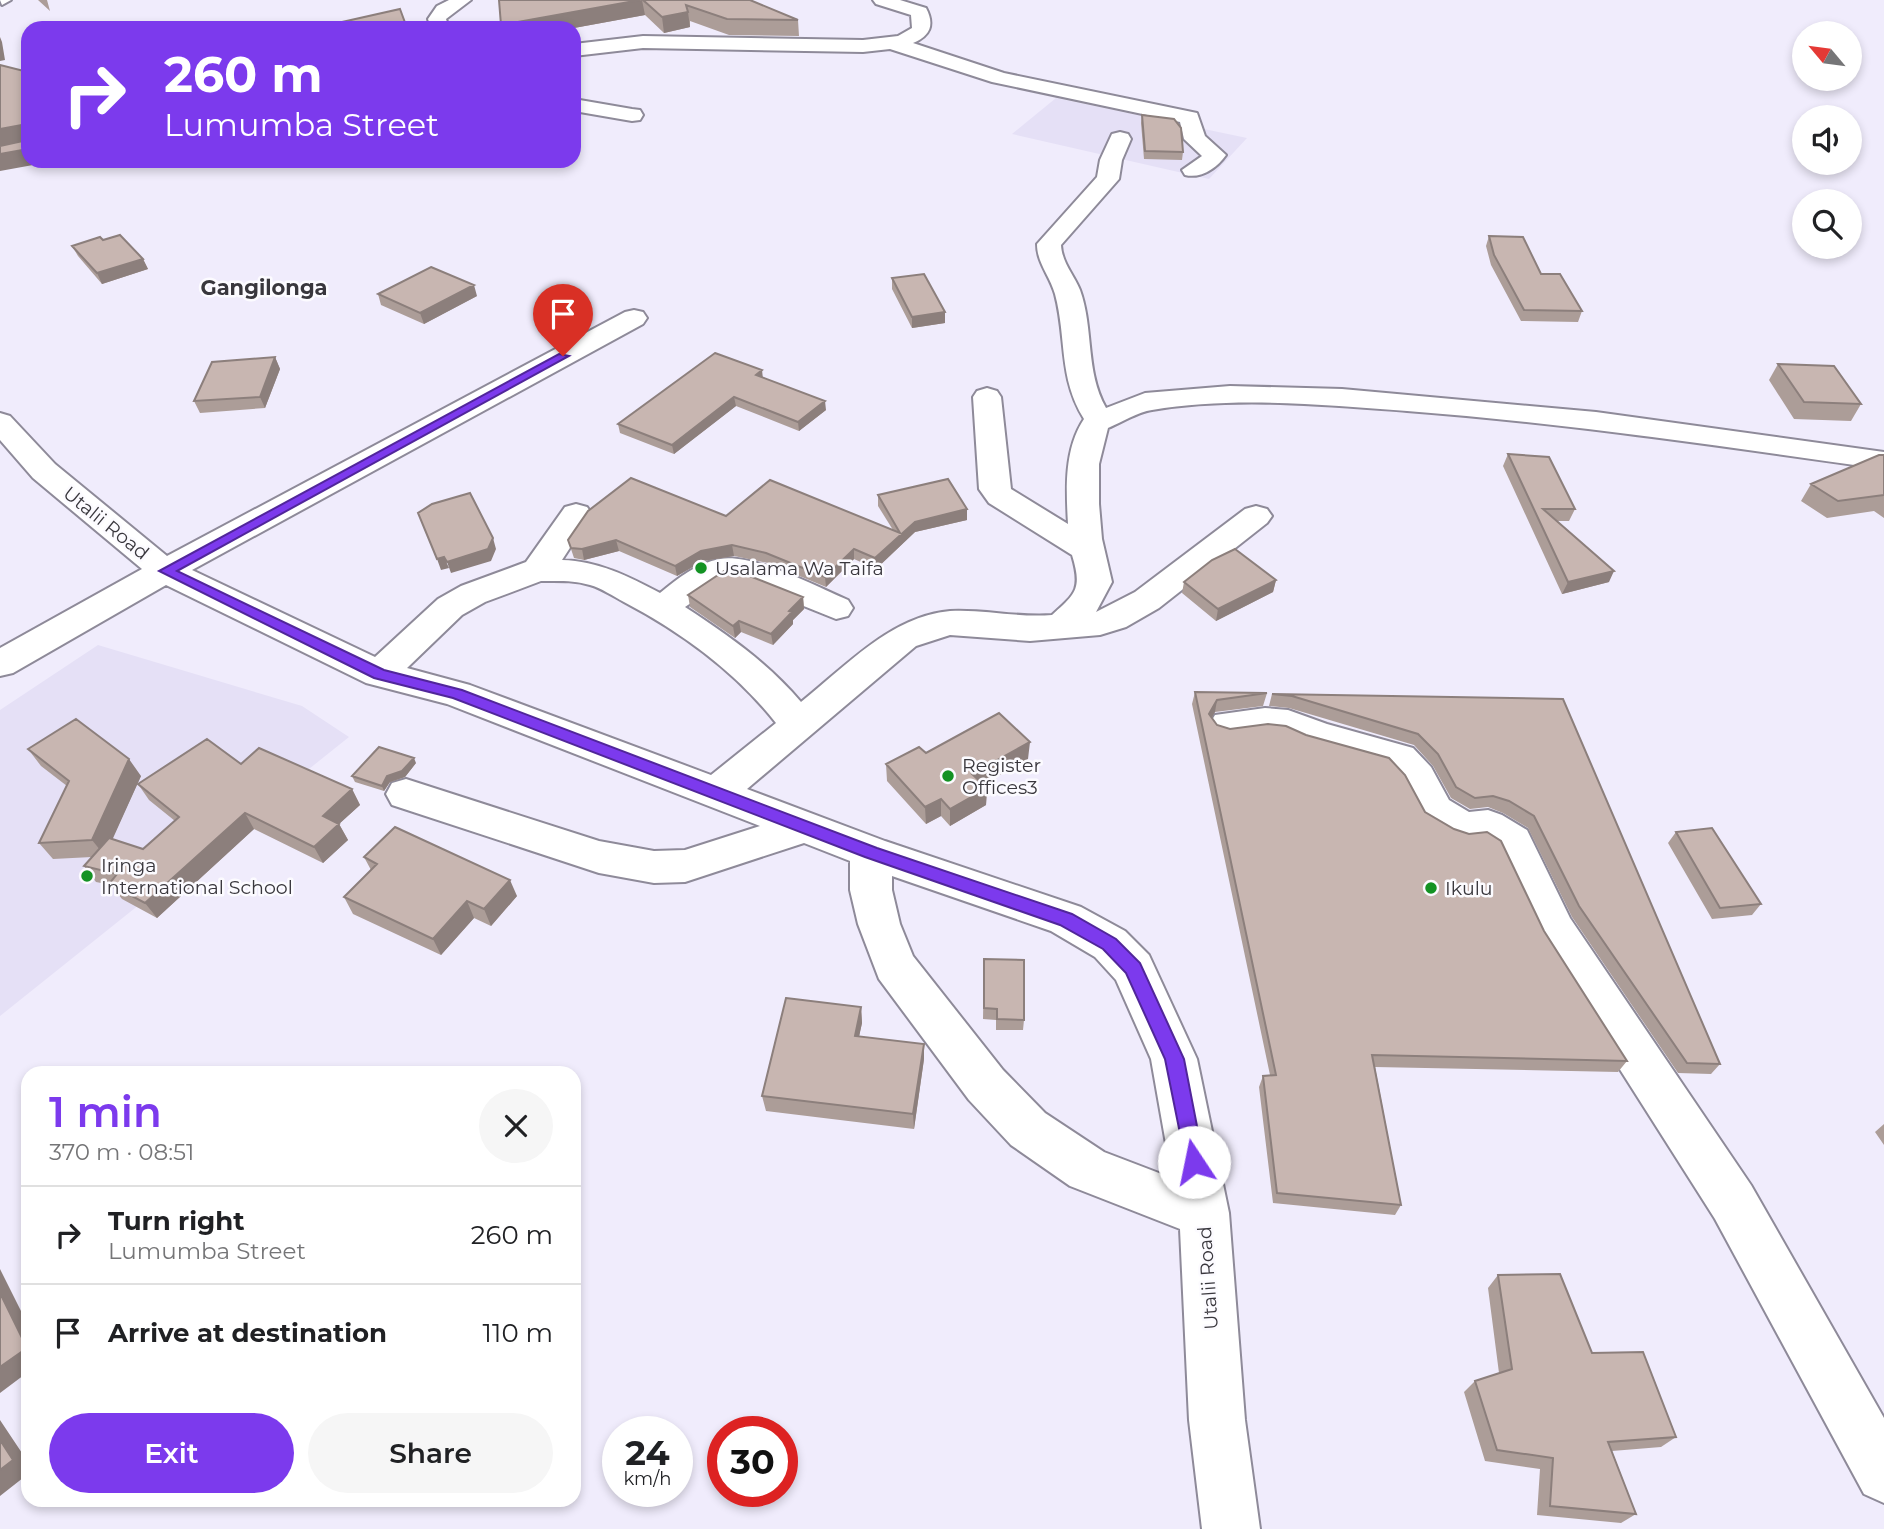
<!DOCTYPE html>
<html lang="en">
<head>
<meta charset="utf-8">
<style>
  body { margin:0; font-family:Montserrat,sans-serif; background:#f6f6f6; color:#202124; height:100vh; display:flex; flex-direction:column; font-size:26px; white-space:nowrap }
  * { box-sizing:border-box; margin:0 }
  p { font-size:23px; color:#757577 }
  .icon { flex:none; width:38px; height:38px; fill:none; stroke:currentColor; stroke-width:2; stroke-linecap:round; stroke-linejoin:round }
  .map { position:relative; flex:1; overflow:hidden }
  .sheet { position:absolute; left:21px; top:1066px; width:560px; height:441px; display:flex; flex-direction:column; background:#fff; border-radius:21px; box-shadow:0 4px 10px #0003 }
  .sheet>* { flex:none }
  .top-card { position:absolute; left:21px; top:21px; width:560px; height:147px; border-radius:21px; box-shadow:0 4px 10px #0003; background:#7c3aed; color:#fff; overflow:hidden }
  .needle { width:46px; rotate:299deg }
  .tools { position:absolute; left:1792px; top:21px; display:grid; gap:14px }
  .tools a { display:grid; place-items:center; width:70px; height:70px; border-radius:50%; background:#fff; box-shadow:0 4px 10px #0003; font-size:35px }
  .speed { position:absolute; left:602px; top:1416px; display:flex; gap:14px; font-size:35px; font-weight:700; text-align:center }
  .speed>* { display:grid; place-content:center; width:91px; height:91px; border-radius:50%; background:#fff; box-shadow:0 4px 10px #0003; line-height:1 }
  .speed small { font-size:18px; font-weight:400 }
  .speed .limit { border:10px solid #d22; background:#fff; color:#111 }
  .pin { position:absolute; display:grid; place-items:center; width:60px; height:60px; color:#fff; margin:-72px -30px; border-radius:50% 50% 50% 0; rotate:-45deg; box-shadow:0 0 7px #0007 }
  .pin .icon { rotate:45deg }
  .me { position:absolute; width:77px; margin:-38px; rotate:349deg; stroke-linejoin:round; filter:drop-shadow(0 0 5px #0008) }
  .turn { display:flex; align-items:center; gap:24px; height:147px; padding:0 28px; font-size:32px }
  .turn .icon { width:91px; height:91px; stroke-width:2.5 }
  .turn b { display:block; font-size:49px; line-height:60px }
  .round { display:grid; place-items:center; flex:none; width:74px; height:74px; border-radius:37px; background:#f6f6f6 }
  .overview { display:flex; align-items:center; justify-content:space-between; height:119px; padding:0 28px }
  h1 { font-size:42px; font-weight:600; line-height:52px; color:#7c3aed }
  .cta { display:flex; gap:14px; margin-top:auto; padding:14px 28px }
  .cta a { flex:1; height:80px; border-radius:42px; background:#7c3aed; color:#fff; font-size:28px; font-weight:600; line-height:80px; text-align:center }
  .cta a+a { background:#f6f6f6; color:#202124 }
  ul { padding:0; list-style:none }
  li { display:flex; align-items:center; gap:21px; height:98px; padding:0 28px; border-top:2px solid #e0e0e0 }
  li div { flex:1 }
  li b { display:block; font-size:26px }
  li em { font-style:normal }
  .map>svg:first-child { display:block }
</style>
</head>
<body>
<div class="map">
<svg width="1884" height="1529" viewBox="0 0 1884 1529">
  <rect width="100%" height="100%" fill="#f0ecfc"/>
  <path fill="#e5e0f6" d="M1056,98L1247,138L1209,179L1012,134Z
    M98,645L302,706L349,737L0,1016V710Z"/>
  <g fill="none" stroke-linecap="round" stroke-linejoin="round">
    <defs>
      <path id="street" d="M0,0H11L2,5Z
        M449,0H471L446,19L449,28H431L428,19L437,6Z
        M873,0H900L926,8C935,25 930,36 913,43L1004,73L1197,113L1205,136L1226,155C1217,168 1201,179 1185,175L1182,170L1202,156L1184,139L1180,122L992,82L890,49L863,52L643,48L574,56V44L643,36L863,40L898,36L912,28L911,15L876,4Z
        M574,99L632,109L640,110L643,115L640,120L632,121L574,111Z
        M1120,132L1128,134L1131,139L1122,160L1119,179L1061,245C1062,263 1074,275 1080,290C1094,329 1085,371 1106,408L1145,393L1230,386L1342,389L1596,412L1884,452V466L1876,468C1720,446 1564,423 1407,411C1324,405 1235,396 1152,410C1138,412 1122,422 1108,428L1099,464V504L1102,539L1112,582L1096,612L1135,592L1245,509L1256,506L1267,509L1272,516L1267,523L1159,608L1126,627L1100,635L1030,641L950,635L916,646L747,789L885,841L1081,907L1125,931L1149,955L1197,1059L1229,1213L1245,1420L1260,1529H1202L1189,1420L1180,1229L1070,1186L1011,1145L969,1100L879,979L858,924L850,890V861L804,843L685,882L654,883L599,873L392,805L386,794L392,783L406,779L599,841L654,851L685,850L760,826L447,704L366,683L166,585L13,673L0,676V648L142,569L33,478L0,440V413L10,416L55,464L167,556L625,312L634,310L643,312L647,318L643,324L192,570L375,657L438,599L461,586L526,562L565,507L576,504L587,507L592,514L562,560C598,561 628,576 660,593C678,578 697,563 720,559C752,553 818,587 848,600L853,608L848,616L836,619L749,584L725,580L685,607C728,635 768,663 801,702C845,667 891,616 950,611C984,609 1018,618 1052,615C1077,593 1082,588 1072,555L989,503L979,489L973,397L977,391L987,388L997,391L1001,397L1011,489L1068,524C1066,489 1064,449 1084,419C1058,377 1067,339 1055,294C1050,276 1037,263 1037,244L1097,177L1100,160L1112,134ZM541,581C557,581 574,580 590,585C601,588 613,596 624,602C681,632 736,672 776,723L711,775L470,685L407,668L462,615L485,602ZM892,876L1051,931L1095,957L1116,980L1151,1059L1172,1178L1104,1152L1045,1113L1003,1070L913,956L900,924L892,890Z
        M1265,708L1288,710L1327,724L1413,748L1431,767L1449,800L1469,812L1488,810L1502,815L1527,830L1570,918L1751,1185L1884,1418V1503L1864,1494L1715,1219L1539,942L1497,851L1482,842L1463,844L1449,839L1421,822L1402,786L1386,768L1303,745L1283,736L1265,734L1228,739L1215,735L1209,725L1215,715Z"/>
    </defs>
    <use href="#street" stroke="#8e8a99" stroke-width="4"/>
    <use href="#street" fill="#fff" fill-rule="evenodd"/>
  </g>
  <path fill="#ac9d98" d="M38,0H47L50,11Z
    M499,0H750L798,20L799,36L729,35L690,21V27L664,33L645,15L574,28H502Z
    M1142,115L1183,152L1182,160L1144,159L1141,123Z
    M1489,236L1541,274L1582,311L1578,322L1521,321L1491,265L1486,246Z
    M103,240L143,259L148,269L102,284L78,256L72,246Z
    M892,278L945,323L912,328L892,289Z
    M378,294L477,296L424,324L381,305Z
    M275,357L280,369L265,408L200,413L194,401Z
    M1778,364L1861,404L1851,421L1794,419L1769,380Z
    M763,377L826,410L799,431L736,406L674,454L620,433L618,424Z
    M1508,454L1575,509L1569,521H1557L1609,582L1562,594L1503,466Z
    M1884,455V518L1874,511L1827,518L1801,501L1811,484Z
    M878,495L967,520L915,532L876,569L854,559L826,587L768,563L734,556L703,561L677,576L619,551L584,560L574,558L568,540L726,516L893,530L878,506Z
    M1276,580L1273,592L1216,621L1182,593L1184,582Z
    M688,595L803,597L804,609L793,620V624L773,645L741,632L735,638L690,607Z
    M1195,692L1267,693L1263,706L1215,712L1212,717L1217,725L1425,812L1544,931L1627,1061L1618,1072L1375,1067L1401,1205L1395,1215L1273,1203L1259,1087L1263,1076L1270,1075L1192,704Z
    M1272,694L1563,699L1720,1064L1711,1074L1678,1073L1572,917L1528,828L1503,813L1488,807L1470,809L1451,798L1433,766L1414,745L1289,708L1269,706Z
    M28,749L141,776L112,839L143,849L175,821L149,800L138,784L241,764L352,789L360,805L339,824L348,840L323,863L254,829L157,918L122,899L111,885L96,882L84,866L92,857L53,859L39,843L67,786L41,766Z
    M926,753L1028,759L983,784L987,788L986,805L950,826L941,816L926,824L887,781L886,764Z
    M416,763L405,777L390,782L384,791L355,782L352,776Z
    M1676,832L1761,904L1752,915L1712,919L1668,843Z
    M364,857L517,896L491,926L474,918L441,955L353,914L344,897L371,870Z
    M984,959L1024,1020L1023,1030H996V1020L983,1019Z
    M861,1007L862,1023L859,1036L924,1059L914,1129L766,1111L762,1096Z
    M1884,1124V1145L1875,1132Z
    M1498,1275L1592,1353L1676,1437L1661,1447L1612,1451L1636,1514L1621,1523L1537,1515L1540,1469L1485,1461L1464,1392L1475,1381L1499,1373L1488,1288Z"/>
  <path fill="#8c7f7c" d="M642,0L645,15L574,28H502L501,25Z
    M688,12L690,27L664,33L662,17Z
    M0,37L2,42L5,60L0,61Z
    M22,125L28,141L0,146V129Z
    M28,149V161H55L0,171V154Z
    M143,259L148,269L102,284L97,273Z
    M474,285L477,296L424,324L420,313Z
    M945,312V323L912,328V317Z
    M275,357L280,369L265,408L260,397Z
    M762,370L763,379L756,375Z
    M734,397L736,406L674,454L672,445Z
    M825,401L826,410L799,431L798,422Z
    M967,509V520L915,532L876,569L875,558L915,522Z
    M493,538L496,549L491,561L451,573L447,562Z
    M616,540L619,551L584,560L582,549Z
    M732,545L734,556L703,561L677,576L675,566L701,551Z
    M854,549V559L826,587L825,577Z
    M444,557L449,568L441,570L437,559Z
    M1614,571L1609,582L1562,594L1568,582Z
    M1276,580L1273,592L1216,621L1218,609Z
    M803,597L804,609L793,620V624L773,645L771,634L789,611Z
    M739,621L741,632L735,638L733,626Z
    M1217,700L1215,712L1207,726L1209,714Z
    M1030,742L1028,759L972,790V774Z
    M414,758L416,763L405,777L390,782L384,791L382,786L387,776Z
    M129,759L141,776L105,856L92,840Z
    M987,788L986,805L950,826V809Z
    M352,789L360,805L339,824L348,840L323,863L314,847L323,816Z
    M941,799V816L926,824L925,807Z
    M245,813L254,829L157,918L145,903Z
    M510,880L517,896L491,926L484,909Z
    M467,901L474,918L441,955L433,939Z
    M861,1007L862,1023L856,1051L855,1036Z
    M924,1044V1059L914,1129L913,1114Z
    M0,1269L28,1325V1372L0,1393Z
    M0,1420L28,1462V1474L0,1496Z"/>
  <path fill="#c8b6b1" stroke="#8c7f7c" stroke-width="2" d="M499,0H640L501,25Z
    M643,0H750L798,20L727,19L686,5L688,12L662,17Z
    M400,9L407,28H302L342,22Z
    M0,65L28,72V149L0,154V146L23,141L22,125L0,129Z
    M1142,115L1174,119L1181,128L1183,152L1145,151Z
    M120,235L143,259L97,273L72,246L100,237L103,240Z
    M1489,236L1523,237L1541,274H1560L1582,311L1524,310L1494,255Z
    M431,267L474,285L420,313L378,294Z
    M924,274L945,312L912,317L892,278Z
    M715,353L762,370L756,375L825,401L798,422L734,397L672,445L618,424Z
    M275,357L260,397L194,401L212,362Z
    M1778,364L1834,366L1861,404L1804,402Z
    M1508,454L1549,457L1575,509H1543L1614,571L1568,582Z
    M1879,455H1884V495L1838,501L1811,484Z
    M631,478L726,516L770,480L900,533L878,495L948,479L967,509L915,522L875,558L854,549L825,577L766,553L732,545L701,551L675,566L616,540L582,549L571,548L568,540L588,511Z
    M470,493L493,538L488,549L447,562L444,557L437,559L418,513L432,504Z
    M1235,549L1276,580L1218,609L1184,582L1212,560Z
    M724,571L747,575L803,597L789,611L792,612L771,634L739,621L733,626L688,595Z
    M1195,692L1267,693L1217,700L1209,714L1217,725L1230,729L1268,724L1286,726L1306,735L1389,758L1405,775L1425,812L1454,829L1469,834L1487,832L1501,841L1544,931L1627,1061L1372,1055L1401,1205L1277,1193L1263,1076L1276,1075Z
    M1272,694L1563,699L1720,1064L1687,1063L1579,906L1534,816L1509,801L1493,796L1475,798L1456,787L1438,754L1418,734L1292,696Z
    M999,713L1030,742L972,774L987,788L950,809L941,799L925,807L886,764L919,747L926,753Z
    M76,719L129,759L92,840L39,843L69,781L28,749Z
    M207,739L241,764L259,748L352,789L323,816L339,824L314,847L245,813L145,903L109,884L117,874L84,866L109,838L143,849L179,817L138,784Z
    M379,747L414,758L402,771L387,776L382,786L352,776Z
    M395,827L510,880L484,909L467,901L433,939L344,897L377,864L364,857Z
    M1712,828L1761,904L1720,908L1676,832Z
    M984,959L1024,960V1020L997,1019V1009L984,1008Z
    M786,998L861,1007L855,1036L924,1044L913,1114L762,1096Z
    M1560,1274L1592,1353L1643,1352L1676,1437L1608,1442L1636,1514L1550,1506L1553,1458L1497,1450L1475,1381L1512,1369L1498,1275Z
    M0,1293L27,1348L0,1367Z
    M0,1440L13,1460L0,1470Z"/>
  <path fill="#7c3aed" stroke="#51269a" stroke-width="2" d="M559,354L569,356L177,571L384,670L462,690L877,848L1072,914L1116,939L1140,963L1184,1059L1204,1162L1201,1168L1194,1171L1187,1168L1165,1059L1126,973L1103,949L1060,925L865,857L453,698L374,678L159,571Z"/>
  <g fill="#139223" stroke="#fcfbff" stroke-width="2.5">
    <circle cx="701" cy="568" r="7"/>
    <circle cx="948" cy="776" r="7"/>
    <circle cx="87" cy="876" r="7"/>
    <circle cx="1431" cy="888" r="7"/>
  </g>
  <g text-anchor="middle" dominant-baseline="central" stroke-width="5" stroke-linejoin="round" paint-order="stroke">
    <g font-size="19" fill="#39373d" stroke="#fcfbff">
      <text transform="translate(106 523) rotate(39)">Utalii Road</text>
      <text transform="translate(1208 1278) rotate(-94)">Utalii Road</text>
    </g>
    <g font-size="19" fill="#39373d" stroke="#fcfbff" text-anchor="start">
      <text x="715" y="568">Usalama Wa Taifa</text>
      <text x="962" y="765">Register<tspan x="962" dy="22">Offices3</tspan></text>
      <text x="101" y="865">Iringa<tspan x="101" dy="22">International School</tspan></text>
      <text x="1445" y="888">Ikulu</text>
    </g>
    <g font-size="21" font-weight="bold" fill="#39373d" stroke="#fcfbff">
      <text x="264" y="287">Gangilonga</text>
    </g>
  </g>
</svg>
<div class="tools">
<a><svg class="needle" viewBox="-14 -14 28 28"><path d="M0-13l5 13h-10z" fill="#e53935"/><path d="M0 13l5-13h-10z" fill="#757577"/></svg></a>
<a><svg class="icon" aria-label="sound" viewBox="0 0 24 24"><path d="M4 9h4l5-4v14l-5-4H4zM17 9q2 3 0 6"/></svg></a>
<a><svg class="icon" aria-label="search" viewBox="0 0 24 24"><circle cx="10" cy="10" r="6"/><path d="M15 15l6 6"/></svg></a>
</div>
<div class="speed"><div>24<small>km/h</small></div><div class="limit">30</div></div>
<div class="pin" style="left:563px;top:356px;background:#d93025"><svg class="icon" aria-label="arrive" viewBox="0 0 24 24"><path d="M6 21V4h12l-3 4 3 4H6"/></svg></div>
<svg class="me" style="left:1194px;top:1162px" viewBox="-20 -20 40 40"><circle r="19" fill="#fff"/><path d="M0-13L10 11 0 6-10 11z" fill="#7c3aed"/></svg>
<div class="top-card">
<div class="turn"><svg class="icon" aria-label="right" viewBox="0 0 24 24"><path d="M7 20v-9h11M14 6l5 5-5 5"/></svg><div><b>260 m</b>Lumumba Street</div></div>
</div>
<section class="sheet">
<div class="overview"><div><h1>1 min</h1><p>370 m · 08:51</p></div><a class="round"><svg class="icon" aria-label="close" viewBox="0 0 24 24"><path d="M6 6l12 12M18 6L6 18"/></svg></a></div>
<ul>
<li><svg class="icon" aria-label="right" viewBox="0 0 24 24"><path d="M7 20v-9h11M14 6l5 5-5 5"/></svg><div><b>Turn right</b><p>Lumumba Street</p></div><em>260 m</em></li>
<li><svg class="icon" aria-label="arrive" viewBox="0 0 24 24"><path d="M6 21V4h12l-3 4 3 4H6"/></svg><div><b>Arrive at destination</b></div><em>110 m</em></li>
</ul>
<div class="cta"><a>Exit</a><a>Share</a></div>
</section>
</div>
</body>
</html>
